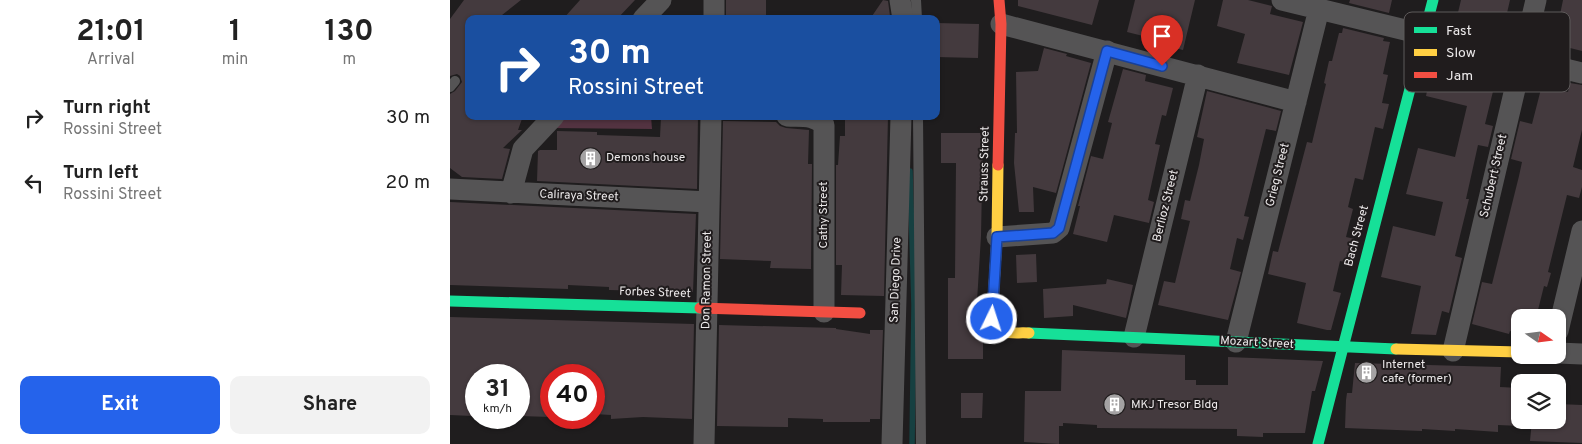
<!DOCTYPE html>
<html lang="en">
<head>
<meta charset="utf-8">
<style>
  body { margin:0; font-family:Overpass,sans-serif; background:#f2f2f2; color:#222; height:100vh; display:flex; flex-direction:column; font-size:19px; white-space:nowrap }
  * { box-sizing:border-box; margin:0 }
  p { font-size:16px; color:#767676 }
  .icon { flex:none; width:28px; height:28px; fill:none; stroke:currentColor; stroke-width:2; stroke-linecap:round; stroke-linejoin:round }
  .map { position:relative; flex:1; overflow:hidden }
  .details { display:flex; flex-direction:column; background:#fff; width:450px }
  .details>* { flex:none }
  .top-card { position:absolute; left:15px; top:15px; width:475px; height:105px; border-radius:10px; box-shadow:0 1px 4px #0004; background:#1a4fa0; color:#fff; overflow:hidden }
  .needle { width:32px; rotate:104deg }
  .controls { position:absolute; left:1061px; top:309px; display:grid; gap:10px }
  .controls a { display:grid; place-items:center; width:55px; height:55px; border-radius:10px; background:#fff; box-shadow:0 1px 4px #0004; font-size:25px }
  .speed { position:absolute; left:15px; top:364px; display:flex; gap:10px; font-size:25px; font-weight:700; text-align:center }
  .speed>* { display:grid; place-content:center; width:65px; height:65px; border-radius:50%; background:#fff; box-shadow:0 1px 4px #0004; line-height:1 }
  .speed small { font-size:12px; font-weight:400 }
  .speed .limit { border:8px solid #d22; background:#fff; color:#111 }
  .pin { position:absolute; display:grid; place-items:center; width:42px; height:42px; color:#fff; margin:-51px -21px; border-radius:50% 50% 50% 0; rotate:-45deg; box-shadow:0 0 5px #0007 }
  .pin .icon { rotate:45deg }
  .me { position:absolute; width:55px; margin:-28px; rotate:4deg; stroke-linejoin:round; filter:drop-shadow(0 0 4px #0008) }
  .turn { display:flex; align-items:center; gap:18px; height:105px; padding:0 20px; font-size:22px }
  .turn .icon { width:65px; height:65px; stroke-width:2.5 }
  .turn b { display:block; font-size:35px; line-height:42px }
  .eta { display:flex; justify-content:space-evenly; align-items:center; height:85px; text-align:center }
  .eta b { font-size:30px; font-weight:700; line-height:35px }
  .cta { display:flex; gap:10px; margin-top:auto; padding:10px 20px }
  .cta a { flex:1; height:58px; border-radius:10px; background:#2563eb; color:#fff; font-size:20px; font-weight:700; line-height:58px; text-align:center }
  .cta a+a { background:#f2f2f2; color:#222 }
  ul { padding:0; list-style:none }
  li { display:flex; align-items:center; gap:15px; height:65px; padding:0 20px }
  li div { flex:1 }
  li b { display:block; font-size:19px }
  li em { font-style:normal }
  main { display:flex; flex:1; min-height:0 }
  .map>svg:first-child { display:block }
</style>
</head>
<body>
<main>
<section class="details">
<div class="eta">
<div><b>21:01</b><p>Arrival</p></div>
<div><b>1</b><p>min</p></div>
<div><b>130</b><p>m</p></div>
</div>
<ul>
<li><svg class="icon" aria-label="right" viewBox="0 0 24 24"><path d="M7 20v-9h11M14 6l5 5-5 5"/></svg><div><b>Turn right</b><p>Rossini Street</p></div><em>30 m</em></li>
<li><svg class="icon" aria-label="left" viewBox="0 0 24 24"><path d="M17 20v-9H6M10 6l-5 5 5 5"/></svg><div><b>Turn left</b><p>Rossini Street</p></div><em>20 m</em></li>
</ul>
<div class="cta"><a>Exit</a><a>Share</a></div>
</section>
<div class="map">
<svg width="1132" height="444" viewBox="0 0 1132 444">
  <rect width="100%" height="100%" fill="#1f1d1e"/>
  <path fill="#533341" d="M110,116H201L202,129L99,128Z"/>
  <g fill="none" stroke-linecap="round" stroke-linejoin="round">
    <path stroke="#164041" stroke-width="5.5" d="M460,171L464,305L462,444"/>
  </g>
  <path fill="#443a3e" d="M14,0H71L47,19H19V116H73L68,130H72L53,148L60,149L52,179L12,177L0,168V94L5,91L12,82L10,76L7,74L0,76V19Z
    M130,0H185L167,19H113Z
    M276,0H316V16H276Z
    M433,0L438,1L440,16L438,19H420Z
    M568,0H649L642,25L568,6Z
    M685,0H745L733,50L700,42L701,38L677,32Z
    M773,0H798L822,6L820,14L853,22L839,75L787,63L795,34L767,26Z
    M900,0H942L939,13L899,3Z
    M1011,0H1060L1051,39L1032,34L1033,28L1006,21Z
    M1113,0H1132V51L1104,44Z
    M486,23L529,24L528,58L486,57Z
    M893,28L934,38L933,41L940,42L933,74L938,75L932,103L939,104L933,129L925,127L913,180L905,178L898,207L903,209L896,237L905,239L899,263L890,261L883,291L891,293L881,330H877L847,323L856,283L818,274L823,251L828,252L857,142L862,143L876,84L874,83L879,61H882L889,33H892Z
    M594,48L617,54L616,56L641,63L606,193L583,187L584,212H569L564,163L565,133H567L566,72L588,71Z
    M1007,61L1027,66L1026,70L1047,75L1035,124L1043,126L1038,147L1028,145L1016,199H1019L1005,256L1012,258L999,313L992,311L986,335L961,334L971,286L931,277L943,226L985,236L993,202L956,194L968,148L1005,157L1017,106L976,96L979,81L1001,87Z
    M673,69L696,75L695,81L723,88L716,116L712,115L705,144L710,145L698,200L704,202L699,223L664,215L657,242L623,234L630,206H628L641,156L653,159L662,123L658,122Z
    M1120,83L1132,85V130L1123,167L1132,170V187L1129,198L1117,195L1098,272L1101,273L1097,287L1094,286L1086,318H1070V334L1060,331L1059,334L1022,324L1032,282L1042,284L1069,176L1072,162L1061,159L1070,121L1082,124L1092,85L1118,92Z
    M757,91L831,111L826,131L816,129L794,216L799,217L793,240L787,238L780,269L791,272L778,320L708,305L714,281L725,283L740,221L731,219L735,200L740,201L749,165L754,139L747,137Z
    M235,116H248L247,189L87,181L88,151L90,150H107V131L147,132V135L210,137L211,117Z
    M395,116H438L434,296L391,295L392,265H386V165H388L390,136H395Z
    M273,121L326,122L330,126L336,128L359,130L358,164H362L361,269L320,268L321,261L270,259Z
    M491,133H533L531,236L526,318L527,324L533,336V359H498V278H505L506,163H491Z
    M0,202L246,214L243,292L159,290V287L118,285V289L0,285Z
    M586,254L587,282L567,283L566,255Z
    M657,279L683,285L676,318L623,305V316L594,318L593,289L656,284Z
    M0,317L244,324L242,419L193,417L161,419V415L144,414V375H101V417L69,416V375H23L22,416L0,415Z
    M269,325L386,328V329L420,334V330H433L430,419H420V422H373V419L338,418V427L267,426Z
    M612,350L735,355V380H746V385H778V357L873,361L865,391H862L855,433H813V437L787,436V429L647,428V425L613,423V426H609V444L574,442L575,391H611Z
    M905,363L1051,367L1050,387L1070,388V426L1048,425V432L1005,429V431L972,429V431L895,428L896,400L897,393H902Z
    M511,393H533L532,418H511Z
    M1108,404L1132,405V443L1080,441L1082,420H1108Z"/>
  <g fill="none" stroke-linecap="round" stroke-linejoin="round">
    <path stroke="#555455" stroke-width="10" d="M466,0L467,19
      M0,87L5,81
      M468,116L471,444"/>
    <path stroke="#555455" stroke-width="21" d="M450,0L453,19
      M832,0L1132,73
      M193,19L211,0
      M264,19V0
      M551,24L846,102
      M337,116C350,117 364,114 374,125V312
      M0,189L259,202
      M61,193L73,149L104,116
      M547,237L603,233L609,228L657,51
      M1108,331L1132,231
      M684,337L748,75
      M786,342L869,9
      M1003,351L1086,0
      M1108,353L1132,354
      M254,444L261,116
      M442,444L451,116"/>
    <path stroke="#16e098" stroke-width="11" d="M0,301L250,308
      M579,333L946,349
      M868,444L983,0"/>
    <path stroke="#ffcf43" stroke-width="11" d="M548,165L547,237L542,319C549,337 562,332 579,333
      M946,349L1070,352"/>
    <path stroke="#f24e42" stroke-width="11" d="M548,165L551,24L549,0
      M250,308L410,313"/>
  </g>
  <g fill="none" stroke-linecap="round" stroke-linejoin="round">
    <defs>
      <path id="route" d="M542,319L547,237L603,233L609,228L657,51L712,66"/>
    </defs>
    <use href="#route" stroke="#184099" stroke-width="12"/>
    <use href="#route" stroke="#2563eb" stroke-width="9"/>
  </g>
  <defs>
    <symbol id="building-disc" viewBox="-11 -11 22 22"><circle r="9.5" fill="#a4a2a3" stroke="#201c1d"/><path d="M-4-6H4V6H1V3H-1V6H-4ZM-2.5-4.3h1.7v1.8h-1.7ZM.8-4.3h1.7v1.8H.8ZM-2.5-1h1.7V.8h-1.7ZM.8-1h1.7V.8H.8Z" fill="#fff"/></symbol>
  </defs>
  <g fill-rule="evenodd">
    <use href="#building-disc" x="128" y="146" width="25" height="25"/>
    <use href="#building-disc" x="904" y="360" width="25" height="25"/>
    <use href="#building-disc" x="652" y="392" width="25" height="25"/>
  </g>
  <g text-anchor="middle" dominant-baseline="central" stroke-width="4" stroke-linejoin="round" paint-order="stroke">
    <g font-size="12" fill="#ece9ea" stroke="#201c1d" text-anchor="start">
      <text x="156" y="158">Demons house</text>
      <text x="932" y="365">Internet<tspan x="932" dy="14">cafe (former)</tspan></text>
      <text x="681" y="405">MKJ Tresor Bldg</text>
    </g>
    <g font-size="12" fill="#ece9ea" stroke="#201c1d">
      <text transform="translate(535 164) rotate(-89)">Strauss Street</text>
      <text transform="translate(828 175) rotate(-76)">Grieg Street</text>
      <text transform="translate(1044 176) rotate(-77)">Schubert Street</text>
      <text transform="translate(129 196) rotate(2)">Caliraya Street</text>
      <text transform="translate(716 206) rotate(-76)">Berlioz Street</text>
      <text transform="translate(374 215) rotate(-90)">Cathy Street</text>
      <text transform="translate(907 236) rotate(-75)">Bach Street</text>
      <text transform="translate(257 280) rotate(-89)">Don Ramon Street</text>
      <text transform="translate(446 280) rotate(-88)">San Diego Drive</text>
      <text transform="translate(205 293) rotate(2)">Forbes Street</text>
      <text transform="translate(807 343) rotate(3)">Mozart Street</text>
    </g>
  </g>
  <rect x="954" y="12" width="166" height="80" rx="8" fill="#201c1d" stroke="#5d5a5a" stroke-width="1"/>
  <rect x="964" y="27" width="23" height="6" fill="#16e098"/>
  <rect x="964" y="49" width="23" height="7" fill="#ffcf43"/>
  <rect x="964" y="72" width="23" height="6" fill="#f24e42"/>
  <g font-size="14" fill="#ece9ea">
    <text x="996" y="35">Fast</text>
    <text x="996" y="57">Slow</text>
    <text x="996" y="80">Jam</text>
  </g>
</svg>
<div class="controls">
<a><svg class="needle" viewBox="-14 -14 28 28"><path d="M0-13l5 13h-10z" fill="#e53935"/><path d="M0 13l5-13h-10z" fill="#767676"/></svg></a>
<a><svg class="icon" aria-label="layers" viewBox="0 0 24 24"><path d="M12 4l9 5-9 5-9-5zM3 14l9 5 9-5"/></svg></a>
</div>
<div class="speed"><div>31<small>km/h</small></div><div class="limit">40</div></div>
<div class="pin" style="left:712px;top:66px;background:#d93025"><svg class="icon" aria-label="arrive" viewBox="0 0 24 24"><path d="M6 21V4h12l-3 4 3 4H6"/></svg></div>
<svg class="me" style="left:542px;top:319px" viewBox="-20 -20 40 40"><circle r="17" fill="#2563eb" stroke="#fff" stroke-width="3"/><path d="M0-11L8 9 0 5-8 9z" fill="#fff"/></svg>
<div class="top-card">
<div class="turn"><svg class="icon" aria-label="right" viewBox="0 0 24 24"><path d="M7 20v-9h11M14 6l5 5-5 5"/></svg><div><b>30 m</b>Rossini Street</div></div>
</div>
</div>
</main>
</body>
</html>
